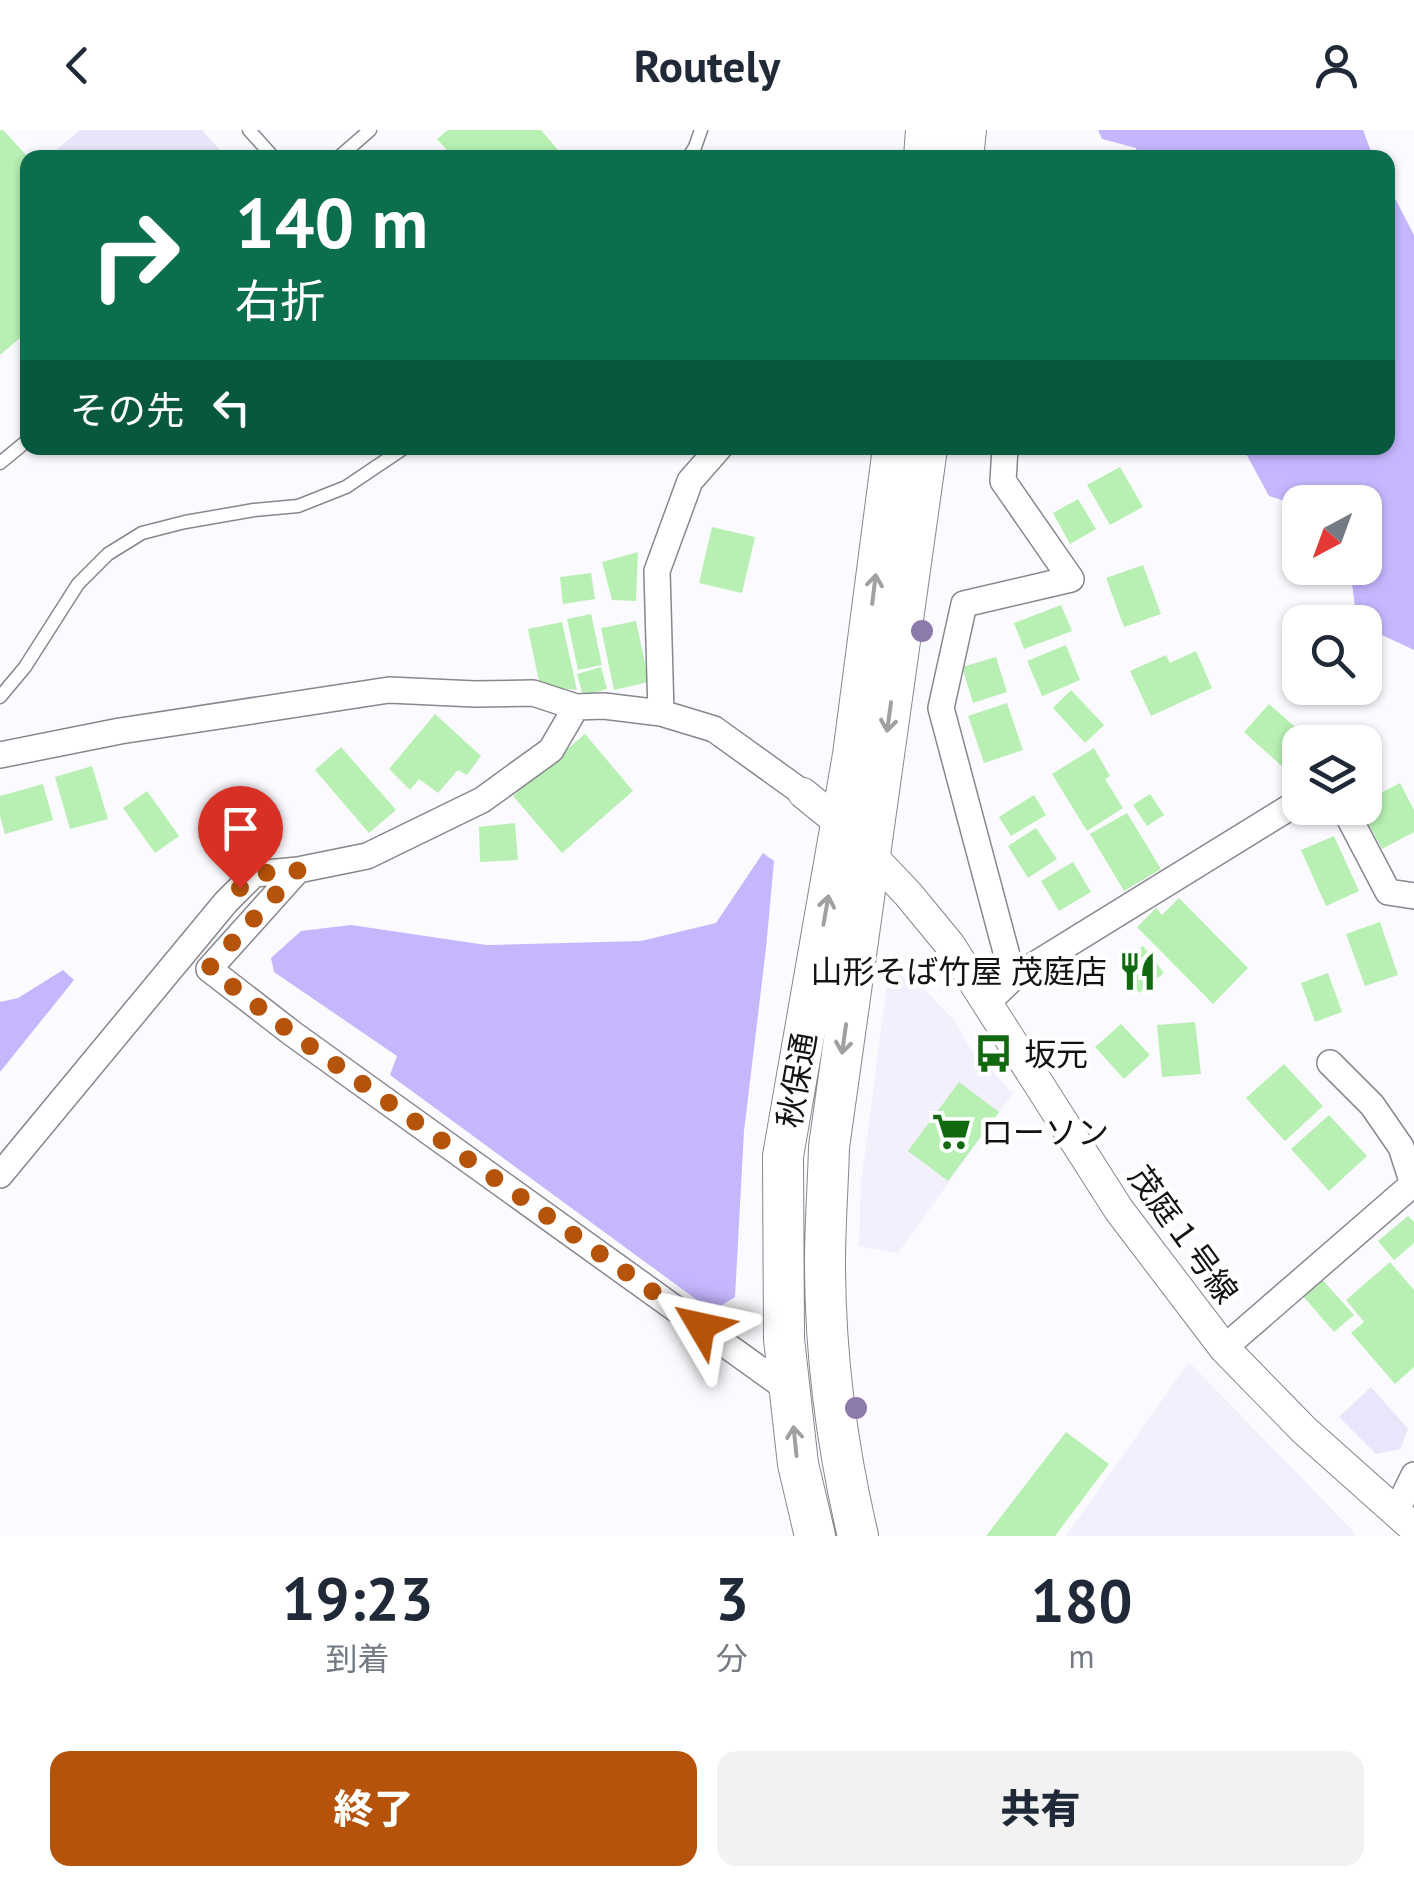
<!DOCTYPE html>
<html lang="ja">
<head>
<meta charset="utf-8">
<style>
  body { margin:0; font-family:"PT Sans","Noto Sans JP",sans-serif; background:#f2f2f3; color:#1f2937; height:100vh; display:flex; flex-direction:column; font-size:38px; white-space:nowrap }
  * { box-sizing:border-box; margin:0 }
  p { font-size:32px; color:#747a83 }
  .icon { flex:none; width:55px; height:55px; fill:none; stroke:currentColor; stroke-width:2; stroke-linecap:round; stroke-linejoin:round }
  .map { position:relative; height:1406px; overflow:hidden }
  .panel { display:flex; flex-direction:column; background:#fff; flex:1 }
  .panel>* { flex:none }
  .guide { position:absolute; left:20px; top:20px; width:1375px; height:305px; border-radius:20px; box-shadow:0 2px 8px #0004; background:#0b6e4f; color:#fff; overflow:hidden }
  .needle { width:65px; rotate:221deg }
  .buttons { position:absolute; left:1282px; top:355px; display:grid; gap:20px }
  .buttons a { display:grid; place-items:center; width:100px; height:100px; border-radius:20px; background:#fff; box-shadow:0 2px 8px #0004; font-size:50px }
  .pin { position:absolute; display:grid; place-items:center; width:85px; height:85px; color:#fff; margin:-102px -42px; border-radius:50% 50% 50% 0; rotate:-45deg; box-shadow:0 0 10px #0007 }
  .pin .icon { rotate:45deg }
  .me { position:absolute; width:110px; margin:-55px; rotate:306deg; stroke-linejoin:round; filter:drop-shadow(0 0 8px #0008) }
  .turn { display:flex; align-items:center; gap:35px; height:210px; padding:0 50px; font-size:45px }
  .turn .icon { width:130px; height:130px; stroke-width:2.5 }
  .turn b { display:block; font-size:70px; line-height:85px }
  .then { display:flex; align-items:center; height:95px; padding:0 50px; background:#0003; gap:20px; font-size:38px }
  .eta { display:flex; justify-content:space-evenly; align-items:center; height:170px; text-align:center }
  .eta b { font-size:60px; font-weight:800; line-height:70px }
  .button { display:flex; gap:20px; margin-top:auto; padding:20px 50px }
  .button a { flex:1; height:115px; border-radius:20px; background:#b45309; color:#fff; font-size:40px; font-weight:800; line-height:115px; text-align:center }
  .button a+a { background:#f2f2f3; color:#1f2937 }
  header { display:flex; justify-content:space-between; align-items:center; height:130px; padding:0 50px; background:#fff; font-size:45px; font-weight:800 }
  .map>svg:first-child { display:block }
</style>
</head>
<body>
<header><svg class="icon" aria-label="back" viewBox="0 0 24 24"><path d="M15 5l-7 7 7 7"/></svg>Routely<svg class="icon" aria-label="person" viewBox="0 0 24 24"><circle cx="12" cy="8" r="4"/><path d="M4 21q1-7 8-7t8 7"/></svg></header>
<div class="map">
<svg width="1414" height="1406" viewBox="0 0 1414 1406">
  <rect width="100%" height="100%" fill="#fbfafe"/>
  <path fill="#f2f0fd" d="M891,825L954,890L970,918L1013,963L898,1123L859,1116L861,1052Z
    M1189,1232L1355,1403L1353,1406H1066Z"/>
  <path fill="#e9e5fa" d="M80,0H202L226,27H48Z
    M1371,1257L1408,1299L1400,1319L1376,1324L1339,1287Z"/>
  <path fill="#c5b6fe" d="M1098,0H1363L1373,27H1138L1136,18L1102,9Z
    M1388,55L1414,105V520L1365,497V492H1357L1350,438H1365V372H1300V376L1269,366L1243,318H1388Z
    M763,723L774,731L766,818L744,1001L735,1167L712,1181L390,945L397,926L274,842L271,828L301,801L351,795L486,815L641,811L716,793Z
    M63,840L74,850L0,942V872L18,868Z"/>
  <path fill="#b7f0b2" d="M0,0H3L28,27V201L0,225Z
    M448,0H541L565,28H454L437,9Z
    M1120,337L1143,377L1110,395L1087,355Z
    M1078,369L1096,399L1070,414L1053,383Z
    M712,397L755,407L742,463L699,453Z
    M638,422L636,471L612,470L602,432Z
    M1143,435L1161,484L1124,497L1106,448Z
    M591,443L595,469L563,474L560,447Z
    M1061,475L1072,501L1024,519L1014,493Z
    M591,484L602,535L578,540L567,489Z
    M636,491L649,552L614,560L601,498Z
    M562,492L577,560L540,556L528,499Z
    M1066,515L1080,550L1042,566L1027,531Z
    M1196,521L1212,558L1151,586L1130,541L1166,525L1170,533Z
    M996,527L1007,562L973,573L962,537Z
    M601,537L607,559L583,566L577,544Z
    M1071,560L1104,595L1085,613L1053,578Z
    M1007,573L1023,620L984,633L968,586Z
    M1269,574L1310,610L1307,612H1300V620L1284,638L1244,602Z
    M435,584L481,626L467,645L458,640L438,663L419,649L410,660L389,639Z
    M585,604L633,661L562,723L513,666Z
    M341,617L396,680L369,703L315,640Z
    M1094,618L1110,646L1105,649L1123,678L1087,701L1052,644Z
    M92,636L108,689L70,699L55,647Z
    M1365,637L1379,664L1400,653L1414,680V702L1382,719L1360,678H1365Z
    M43,654L53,690L5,704L0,686V666Z
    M147,661L179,706L155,723L123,678Z
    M1150,664L1164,685L1147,696L1133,675Z
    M1034,665L1046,685L1011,706L999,687Z
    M1127,683L1161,739L1124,761L1090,704Z
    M515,693L518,730L480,732L479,697Z
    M1036,698L1057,729L1028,748L1008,716Z
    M1334,706L1359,761L1326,776L1301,720Z
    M1073,732L1091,762L1059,781L1041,751Z
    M1179,768L1248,838L1213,874L1137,797L1156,778L1162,785Z
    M1380,792L1398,845L1365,856L1346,804Z
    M1143,816L1164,843L1139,863L1118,837Z
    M1328,843L1342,882L1315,892L1301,853Z
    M1195,892L1201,944L1162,947L1157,895Z
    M1121,894L1150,925L1124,949L1095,917Z
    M1284,934L1323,976L1285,1011L1246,968Z
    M959,952L999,982L948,1051L908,1021Z
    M1329,985L1367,1026L1329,1061L1291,1019Z
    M1408,1086L1414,1092V1113L1394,1130L1378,1111Z
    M1390,1132L1414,1160V1237L1395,1254L1351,1203L1364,1192L1346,1170Z
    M1322,1149L1354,1185L1334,1202L1303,1166Z
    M1066,1302L1109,1334L1055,1406H986Z"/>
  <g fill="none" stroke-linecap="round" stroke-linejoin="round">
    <defs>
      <path id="service" d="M249,0L274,28
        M338,28L370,0
        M688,28L695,17L701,0
        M0,333L28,310
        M0,567L25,537L78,454L108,424L142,403L185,392L254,380L298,376L346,357L404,318"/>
      <path id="minor" d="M661,583L657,441L690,351L719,318
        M0,625L120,601L389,560L475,564L533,563L576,577L604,576L661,583L714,599L803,663
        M1344,678L1388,762L1414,766
        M298,740L209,839L293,904L790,1261
        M1013,848L1300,671
        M988,872L1013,848L941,578L964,474L1071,449L1003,351L1005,318
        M0,1045L226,772L254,744L298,740L367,726L482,670L551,620L576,577
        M1224,1218L1413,1054L1401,1017L1372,975L1330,933
        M1396,1382L1414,1345"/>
      <path id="tertiary" d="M803,663L841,694L870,724L908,764L950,815L1119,1080L1224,1218L1304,1300L1414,1398"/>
      <path id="trunk" d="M924,28L926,0
        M963,28L966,0
        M815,1406L798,1334L784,1209L783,1026L853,625L893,318
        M858,1406C837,1317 825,1224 825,1132C825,1094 828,1056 829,1017L927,318"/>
    </defs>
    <use href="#service" stroke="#88868e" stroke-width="15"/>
    <use href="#minor" stroke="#88868e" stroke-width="28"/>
    <use href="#tertiary" stroke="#88868e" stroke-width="32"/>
    <use href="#trunk" stroke="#88868e" stroke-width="42"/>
    <use href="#service" stroke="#fff" stroke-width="12"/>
    <use href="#minor" stroke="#fff" stroke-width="25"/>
    <use href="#tertiary" stroke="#fff" stroke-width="30"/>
    <use href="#trunk" stroke="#fff" stroke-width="40"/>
  </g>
  <g fill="#8c7baa">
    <circle cx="922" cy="501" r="11"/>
    <circle cx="856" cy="1278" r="11"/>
  </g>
  <defs><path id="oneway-shaft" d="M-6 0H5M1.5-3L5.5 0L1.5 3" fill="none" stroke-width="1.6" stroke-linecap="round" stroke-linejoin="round" transform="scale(2.5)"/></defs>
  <g stroke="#a1a0a1">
    <use href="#oneway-shaft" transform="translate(874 459) rotate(-83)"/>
    <use href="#oneway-shaft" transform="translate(889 587) rotate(98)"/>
    <use href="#oneway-shaft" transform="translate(826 780) rotate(-80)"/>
    <use href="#oneway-shaft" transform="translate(844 909) rotate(98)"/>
    <use href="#oneway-shaft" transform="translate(795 1311) rotate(-96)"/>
  </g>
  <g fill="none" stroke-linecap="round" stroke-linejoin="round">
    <path stroke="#b45309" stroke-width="18" stroke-dasharray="0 32.4" d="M240,758L254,744L298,740L209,838L293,904L701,1196"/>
  </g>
  <defs>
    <symbol id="restaurant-bare" viewBox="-9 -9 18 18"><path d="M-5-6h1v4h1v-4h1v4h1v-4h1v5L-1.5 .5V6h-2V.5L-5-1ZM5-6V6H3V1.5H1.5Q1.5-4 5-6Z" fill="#11690f" stroke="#fff" stroke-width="2.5" paint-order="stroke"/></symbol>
    <symbol id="bus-bare" viewBox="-9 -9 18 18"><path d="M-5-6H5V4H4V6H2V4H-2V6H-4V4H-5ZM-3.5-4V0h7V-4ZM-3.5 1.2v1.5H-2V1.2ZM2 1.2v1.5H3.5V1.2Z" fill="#11690f" stroke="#fff" stroke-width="2.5" paint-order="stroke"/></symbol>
    <symbol id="supermarket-bare" viewBox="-9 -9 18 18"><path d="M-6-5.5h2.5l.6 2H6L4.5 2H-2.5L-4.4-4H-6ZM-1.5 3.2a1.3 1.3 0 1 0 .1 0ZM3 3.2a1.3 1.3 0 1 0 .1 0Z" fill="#11690f" stroke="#fff" stroke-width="2.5" paint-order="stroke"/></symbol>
  </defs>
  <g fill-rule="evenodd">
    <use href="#restaurant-bare" x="1110" y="814" width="55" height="55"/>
    <use href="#bus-bare" x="966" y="896" width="55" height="55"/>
    <use href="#supermarket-bare" x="924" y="974" width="55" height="55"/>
  </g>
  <g text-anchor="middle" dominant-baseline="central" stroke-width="9" stroke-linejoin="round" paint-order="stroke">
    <g font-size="32" fill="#131215" stroke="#fff" text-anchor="start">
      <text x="1107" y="841" text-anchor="end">山形そば竹屋 茂庭店</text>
      <text x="1024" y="924">坂元</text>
      <text x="981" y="1002">ローソン</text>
    </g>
    <g font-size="32" fill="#131215" stroke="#fff">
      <text transform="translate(796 950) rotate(-80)">秋保通</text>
      <text transform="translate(1184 1104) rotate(54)">茂庭１号線</text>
    </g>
  </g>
</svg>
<div class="buttons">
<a><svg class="needle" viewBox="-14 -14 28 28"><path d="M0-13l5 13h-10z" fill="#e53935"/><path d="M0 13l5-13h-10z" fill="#747a83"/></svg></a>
<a><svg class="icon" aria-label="search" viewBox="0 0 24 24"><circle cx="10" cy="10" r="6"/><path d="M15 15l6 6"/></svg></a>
<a><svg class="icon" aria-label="layers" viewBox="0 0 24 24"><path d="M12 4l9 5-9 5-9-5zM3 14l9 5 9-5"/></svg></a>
</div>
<div class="pin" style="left:240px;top:758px;background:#d93025"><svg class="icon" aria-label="arrive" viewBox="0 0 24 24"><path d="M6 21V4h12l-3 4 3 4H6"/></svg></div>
<svg class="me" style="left:701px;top:1196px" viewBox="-20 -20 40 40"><path d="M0-17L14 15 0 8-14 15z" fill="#b45309" stroke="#fff" stroke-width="4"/></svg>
<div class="guide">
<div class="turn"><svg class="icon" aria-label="right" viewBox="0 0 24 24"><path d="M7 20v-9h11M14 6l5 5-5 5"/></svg><div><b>140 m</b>右折</div></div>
<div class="then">その先<svg class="icon" aria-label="left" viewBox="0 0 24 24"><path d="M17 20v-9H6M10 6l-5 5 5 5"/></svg></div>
</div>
</div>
<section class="panel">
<div class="eta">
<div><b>19:23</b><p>到着</p></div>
<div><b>3</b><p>分</p></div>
<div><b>180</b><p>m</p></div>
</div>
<div class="button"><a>終了</a><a>共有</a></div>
</section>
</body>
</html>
